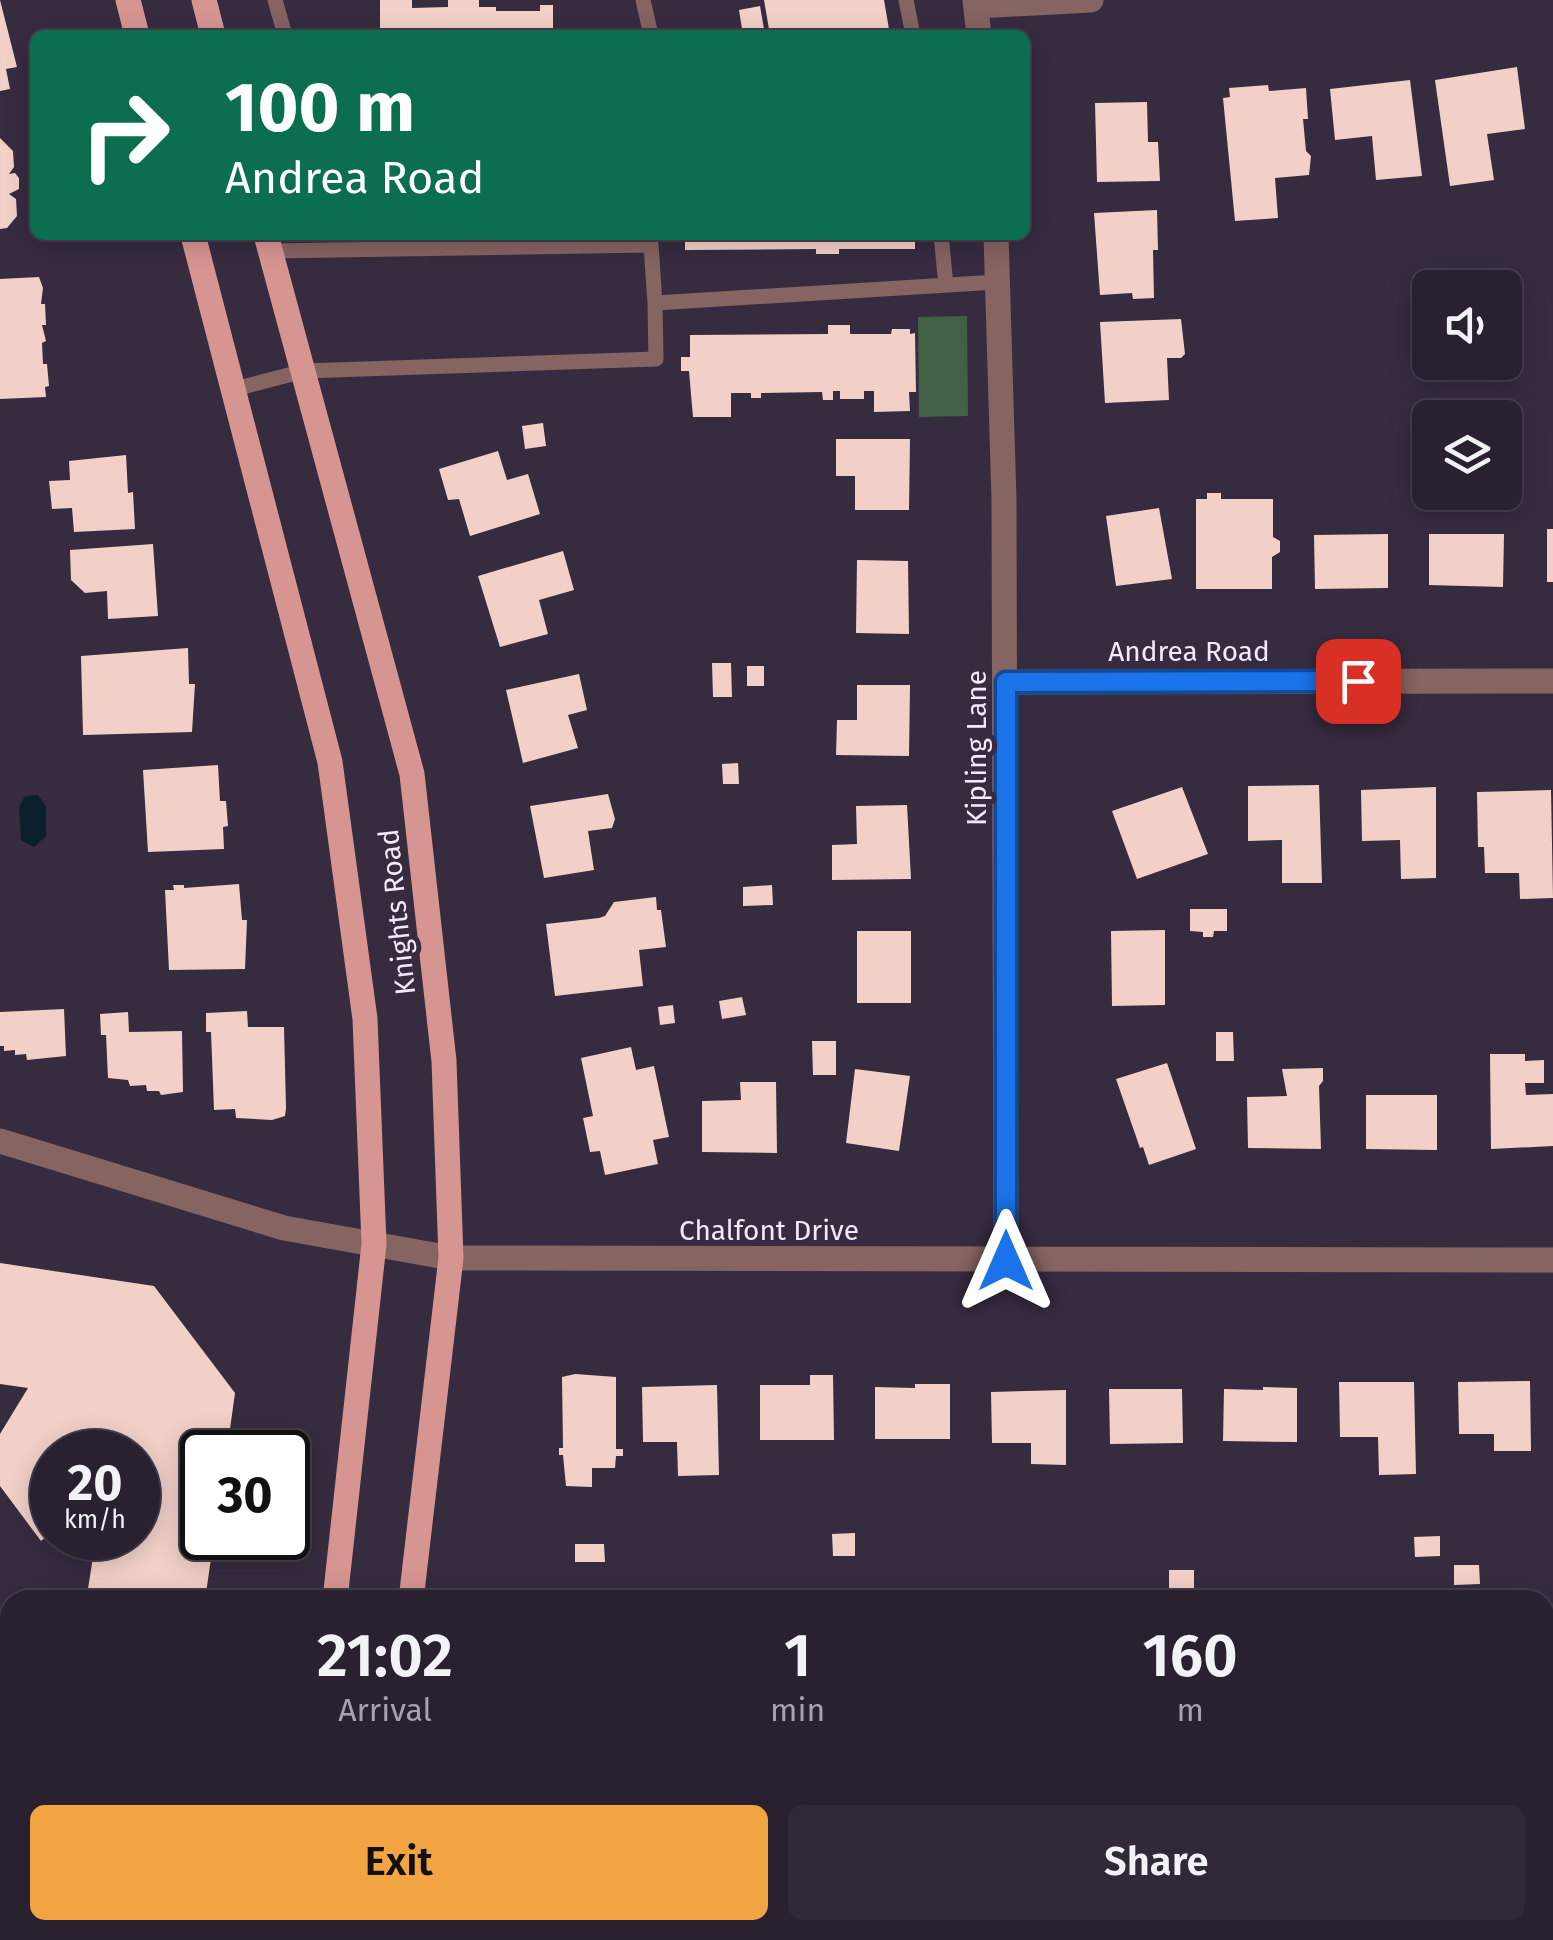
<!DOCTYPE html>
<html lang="en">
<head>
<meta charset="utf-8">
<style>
  body { margin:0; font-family:"Fira Sans",sans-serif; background:#312838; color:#f1f3f6; height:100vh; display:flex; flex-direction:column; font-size:38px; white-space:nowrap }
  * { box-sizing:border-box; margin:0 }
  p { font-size:32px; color:#a5a3ab }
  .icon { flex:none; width:55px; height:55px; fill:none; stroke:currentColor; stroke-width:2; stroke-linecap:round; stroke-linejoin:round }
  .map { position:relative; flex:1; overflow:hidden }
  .side { position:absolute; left:0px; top:1590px; width:1555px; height:350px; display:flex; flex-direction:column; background:#292030; border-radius:30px 30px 0 0; box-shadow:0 5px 25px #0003,0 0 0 2px #453e4c }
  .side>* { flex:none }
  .banner { position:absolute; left:30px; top:30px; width:1000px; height:210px; border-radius:15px; box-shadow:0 5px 25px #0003,0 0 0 2px #453e4c; background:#0b6e4f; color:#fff; overflow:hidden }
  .controls { position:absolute; left:1412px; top:270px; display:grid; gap:20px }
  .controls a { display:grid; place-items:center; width:110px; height:110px; border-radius:15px; background:#292030; box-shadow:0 5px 25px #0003,0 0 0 2px #453e4c; font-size:50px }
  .speed { position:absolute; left:30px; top:1430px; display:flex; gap:20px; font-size:50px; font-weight:700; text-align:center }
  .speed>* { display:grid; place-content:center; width:130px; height:130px; border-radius:50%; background:#292030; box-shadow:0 5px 25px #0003,0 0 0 2px #453e4c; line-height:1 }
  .speed small { font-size:25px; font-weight:400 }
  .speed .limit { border:5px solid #111; border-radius:15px; background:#fff; color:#111 }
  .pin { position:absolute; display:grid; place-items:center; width:85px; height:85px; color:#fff; margin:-42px; border-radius:20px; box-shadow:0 5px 15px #0006 }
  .me { position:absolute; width:110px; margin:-55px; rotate:0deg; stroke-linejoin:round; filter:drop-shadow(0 0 8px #0008) }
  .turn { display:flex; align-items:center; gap:35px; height:210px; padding:0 30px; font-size:45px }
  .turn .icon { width:130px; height:130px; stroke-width:2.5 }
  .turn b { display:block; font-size:70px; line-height:85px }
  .eta { display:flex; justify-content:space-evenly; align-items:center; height:170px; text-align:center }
  .eta b { font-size:60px; font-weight:600; line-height:70px }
  .action { display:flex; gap:20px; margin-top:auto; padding:20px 30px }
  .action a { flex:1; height:115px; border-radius:15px; background:#f3a442; color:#111; font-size:40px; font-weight:600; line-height:115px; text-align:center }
  .action a+a { background:#312838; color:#f1f3f6 }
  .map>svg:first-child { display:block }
</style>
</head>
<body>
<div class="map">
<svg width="1553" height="1940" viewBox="0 0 1553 1940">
  <rect width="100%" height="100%" fill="#372b40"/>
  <path fill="#416146" d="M967,316L968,416L919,417L918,317Z
    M0,1632L10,1633V1788L0,1786Z"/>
  <path fill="#0a202d" d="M38,795L46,806V836L34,847L21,840L19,807L25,796Z"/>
  <path fill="#f2d0c8" d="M0,0L17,67L6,69L10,89L0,91Z
    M380,0H412V8L448,7V0H479V7H496V11H540V5H553V35H367V32L380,29Z
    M764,0H884L890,35H770Z
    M760,6L765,35H743L739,10Z
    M1517,67L1525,129L1487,134L1494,180L1450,186L1435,80Z
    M1410,80L1422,176L1376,180L1372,136L1335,140L1330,89Z
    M1268,85L1269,91L1306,88L1308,119H1303L1306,151L1311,156L1309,175L1275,178L1278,218L1235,221L1223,98L1230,97L1229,88Z
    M1147,102L1148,142H1158L1160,181L1097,182L1095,103Z
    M0,138L13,151L14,167L9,174L15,173L19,178V189L9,194L16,199L17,216L7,228L0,229Z
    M1157,210L1158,250H1153L1154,298L1133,299L1132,293L1100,295L1094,213Z
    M685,235H915V249H839V254H816V249L685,250Z
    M39,277L43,288L41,304H45L46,325H42L46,341L42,343L43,364H47L49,386L45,387L46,397L0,399V279Z
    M1181,319L1185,354L1181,358H1167L1169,400L1105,403L1100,322Z
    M828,325H850V334H891L892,329H910V334L915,333L916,392H909L910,411L874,412V391H864V399H840V391H833V400H823L822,392L761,393V398H751V393H731V417H693L689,371H681V357H690V335L828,334Z
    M543,423L546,446L525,449L522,426Z
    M836,439H910L909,510H855V476H836Z
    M498,451L507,480L528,474L540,514L470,536L459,499L448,500L439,469Z
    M126,455L128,493L133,492L135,529L74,532L72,508L52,509L49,481L70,480L69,461Z
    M1207,493H1221V499H1273V537L1280,541V552L1272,557V589H1196V499H1207Z
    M1159,508L1172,579L1116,586L1106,516Z
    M1547,529H1553V582H1547Z
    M1388,534V588L1315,589L1314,535Z
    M1429,534H1504L1503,587L1429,585Z
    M153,544L158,616L108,619L107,591L85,593L71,580L70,550Z
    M563,551L574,590L539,600L548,634L500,647L478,576Z
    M857,560L908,561L909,634L856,633Z
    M188,648L189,684H195L192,732L83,735L81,656Z
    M712,663H731L732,697H713Z
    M747,666H764V686H747Z
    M579,674L587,710L568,715L578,748L523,763L506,690Z
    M857,685H910L909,756L836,755L837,720H857Z
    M738,763L739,784H723L722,764Z
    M218,765L220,801H226L228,826L223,827L224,849L148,852L143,770Z
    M1319,785L1322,883H1282V840L1248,841V786Z
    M1182,787L1208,854L1137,879L1112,811Z
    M1436,787V878L1401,879L1400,840L1362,841L1361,790Z
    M1551,790L1553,898L1520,899L1519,873H1485L1484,847H1478L1477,792Z
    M608,794L615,819L612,828L588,831L594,870L544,878L530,806Z
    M907,805L911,879L832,880V845L857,844L856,806Z
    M239,884L242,920H247L245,969L169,970L165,890H174L173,885H184V888Z
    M772,885L773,905L743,906V887Z
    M656,897L657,910H661L666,947L639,950L643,986L555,996L546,924L599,918L605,916L614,902Z
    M1190,909H1227V931H1214L1213,937H1203V932L1190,931Z
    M1165,930V1005L1112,1006L1111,931Z
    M857,931H911V1003H857Z
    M742,997L746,1015L722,1019L719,1001Z
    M673,1005L675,1023L660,1025L658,1007Z
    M64,1009L66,1056L27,1060L26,1054L15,1055V1050L4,1051V1046H0V1012Z
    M247,1011L248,1027H284L286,1108L285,1116L272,1120L236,1118L235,1109L214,1110L211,1032H206V1013Z
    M128,1012L129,1032L182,1031L183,1092L161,1095L159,1091H147L146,1085L130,1086L128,1080L108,1078L106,1035H101L100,1014Z
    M1216,1032H1233L1234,1061H1216Z
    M812,1041H836V1075H813Z
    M631,1047L636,1070L654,1066L669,1137L653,1140L658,1164L605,1175L600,1151L590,1152L583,1118L593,1116L581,1058Z
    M1490,1054H1525V1061L1544,1060V1083H1525L1526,1095L1553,1094V1146L1491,1149Z
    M1167,1063L1196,1149L1149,1165L1143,1147L1140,1148L1116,1079Z
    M1323,1068V1081L1319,1086L1321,1149L1248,1148L1247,1097L1287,1096L1282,1069Z
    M855,1069L910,1076L899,1151L846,1143Z
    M740,1082H776L777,1153L702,1152V1101L741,1100Z
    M1366,1095H1437V1150L1366,1149Z
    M0,1263L154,1286L235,1393L230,1429L238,1430L235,1452H202V1538H214L205,1600H76L77,1593L87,1595L96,1538H138V1452H52V1532L41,1541L0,1486V1434L28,1388L0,1384Z
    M575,1374L616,1377V1449H623V1456H616L615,1468H592V1487L566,1486L563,1455H559V1448H563L562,1377Z
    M810,1375H833L834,1440H760V1385H810Z
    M1530,1381L1531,1451H1494V1434H1459L1458,1382Z
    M1339,1382H1414L1416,1474L1379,1475L1378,1437H1340Z
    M915,1384H950V1439H875V1387L915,1388Z
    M717,1385L719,1475L678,1476L677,1442H643L642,1387Z
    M1263,1387L1297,1388V1442L1223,1441L1224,1389L1263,1390Z
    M1109,1389H1182L1183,1443L1110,1444Z
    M1066,1390V1465L1031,1464V1443H992L991,1392Z
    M855,1533V1556H833L832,1534Z
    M1440,1536V1556L1415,1557L1414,1537Z
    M575,1544H604L605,1562H575Z
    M1454,1565H1479L1480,1584L1454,1585Z
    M1169,1570H1194V1593H1169Z
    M1553,1638V1714L1545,1686V1641Z
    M471,1930H583L582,1940L554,1937V1940H469Z
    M725,1930H810L809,1940H724Z
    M1307,1930H1410L1407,1940H1333Z"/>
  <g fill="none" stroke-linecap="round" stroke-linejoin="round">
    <path stroke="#856462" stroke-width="15" d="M275,0L285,35
      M643,0L651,35
      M906,0L913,35
      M941,235L946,285
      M270,251L651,245L655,303
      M235,389L304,371L656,359L655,303L997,282
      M0,1914L10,1913
      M61,1930L69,1940
      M1029,1930L1092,1940"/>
    <path stroke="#856462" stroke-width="25" d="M975,0L979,35
      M977,6L1091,0
      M996,235L1004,500L1006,1261
      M1006,682L1553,681
      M0,1141L284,1228L451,1258L1553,1260
      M1545,1870L1553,1862
      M966,1940L967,1930
      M1501,1940L1506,1930"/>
    <path stroke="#d79592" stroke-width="25" d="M128,0L137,35
      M204,0L213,35
      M193,235L330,762L365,1019L374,1244L335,1600
      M266,235L412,774L444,1061L451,1258L411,1600
      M298,1940L299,1930
      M371,1940L372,1930"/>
  </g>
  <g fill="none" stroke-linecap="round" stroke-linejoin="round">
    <defs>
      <path id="route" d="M1006,1261V682L1358,681"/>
    </defs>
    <use href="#route" stroke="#114b97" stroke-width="25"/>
    <use href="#route" stroke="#1a73e8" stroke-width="18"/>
  </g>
  <g text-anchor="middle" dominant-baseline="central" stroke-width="10" stroke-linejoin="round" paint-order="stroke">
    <g font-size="28" fill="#f2eaf8" stroke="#372b40">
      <text x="1189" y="651">Andrea Road</text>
      <text transform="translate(976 748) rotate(-90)">Kipling Lane</text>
      <text transform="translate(397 912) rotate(-96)">Knights Road</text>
      <text x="769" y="1230">Chalfont Drive</text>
    </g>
  </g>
</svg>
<div class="controls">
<a><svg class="icon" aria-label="sound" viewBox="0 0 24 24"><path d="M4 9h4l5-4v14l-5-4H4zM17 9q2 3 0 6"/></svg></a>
<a><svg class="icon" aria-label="layers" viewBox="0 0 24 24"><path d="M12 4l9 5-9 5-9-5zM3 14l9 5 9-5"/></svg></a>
</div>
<div class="speed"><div>20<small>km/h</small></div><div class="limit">30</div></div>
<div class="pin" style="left:1358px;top:681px;background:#d93025"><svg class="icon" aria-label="arrive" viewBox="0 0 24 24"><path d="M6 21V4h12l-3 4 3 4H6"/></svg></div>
<svg class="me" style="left:1006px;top:1261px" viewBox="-20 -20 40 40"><path d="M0-17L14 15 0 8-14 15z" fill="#1a73e8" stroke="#fff" stroke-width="4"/></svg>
<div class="banner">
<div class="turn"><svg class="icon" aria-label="right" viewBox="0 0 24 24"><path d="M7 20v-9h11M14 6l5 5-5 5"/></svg><div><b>100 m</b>Andrea Road</div></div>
</div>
<section class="side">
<div class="eta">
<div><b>21:02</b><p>Arrival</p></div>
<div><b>1</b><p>min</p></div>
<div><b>160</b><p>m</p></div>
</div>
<div class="action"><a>Exit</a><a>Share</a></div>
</section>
</div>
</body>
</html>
